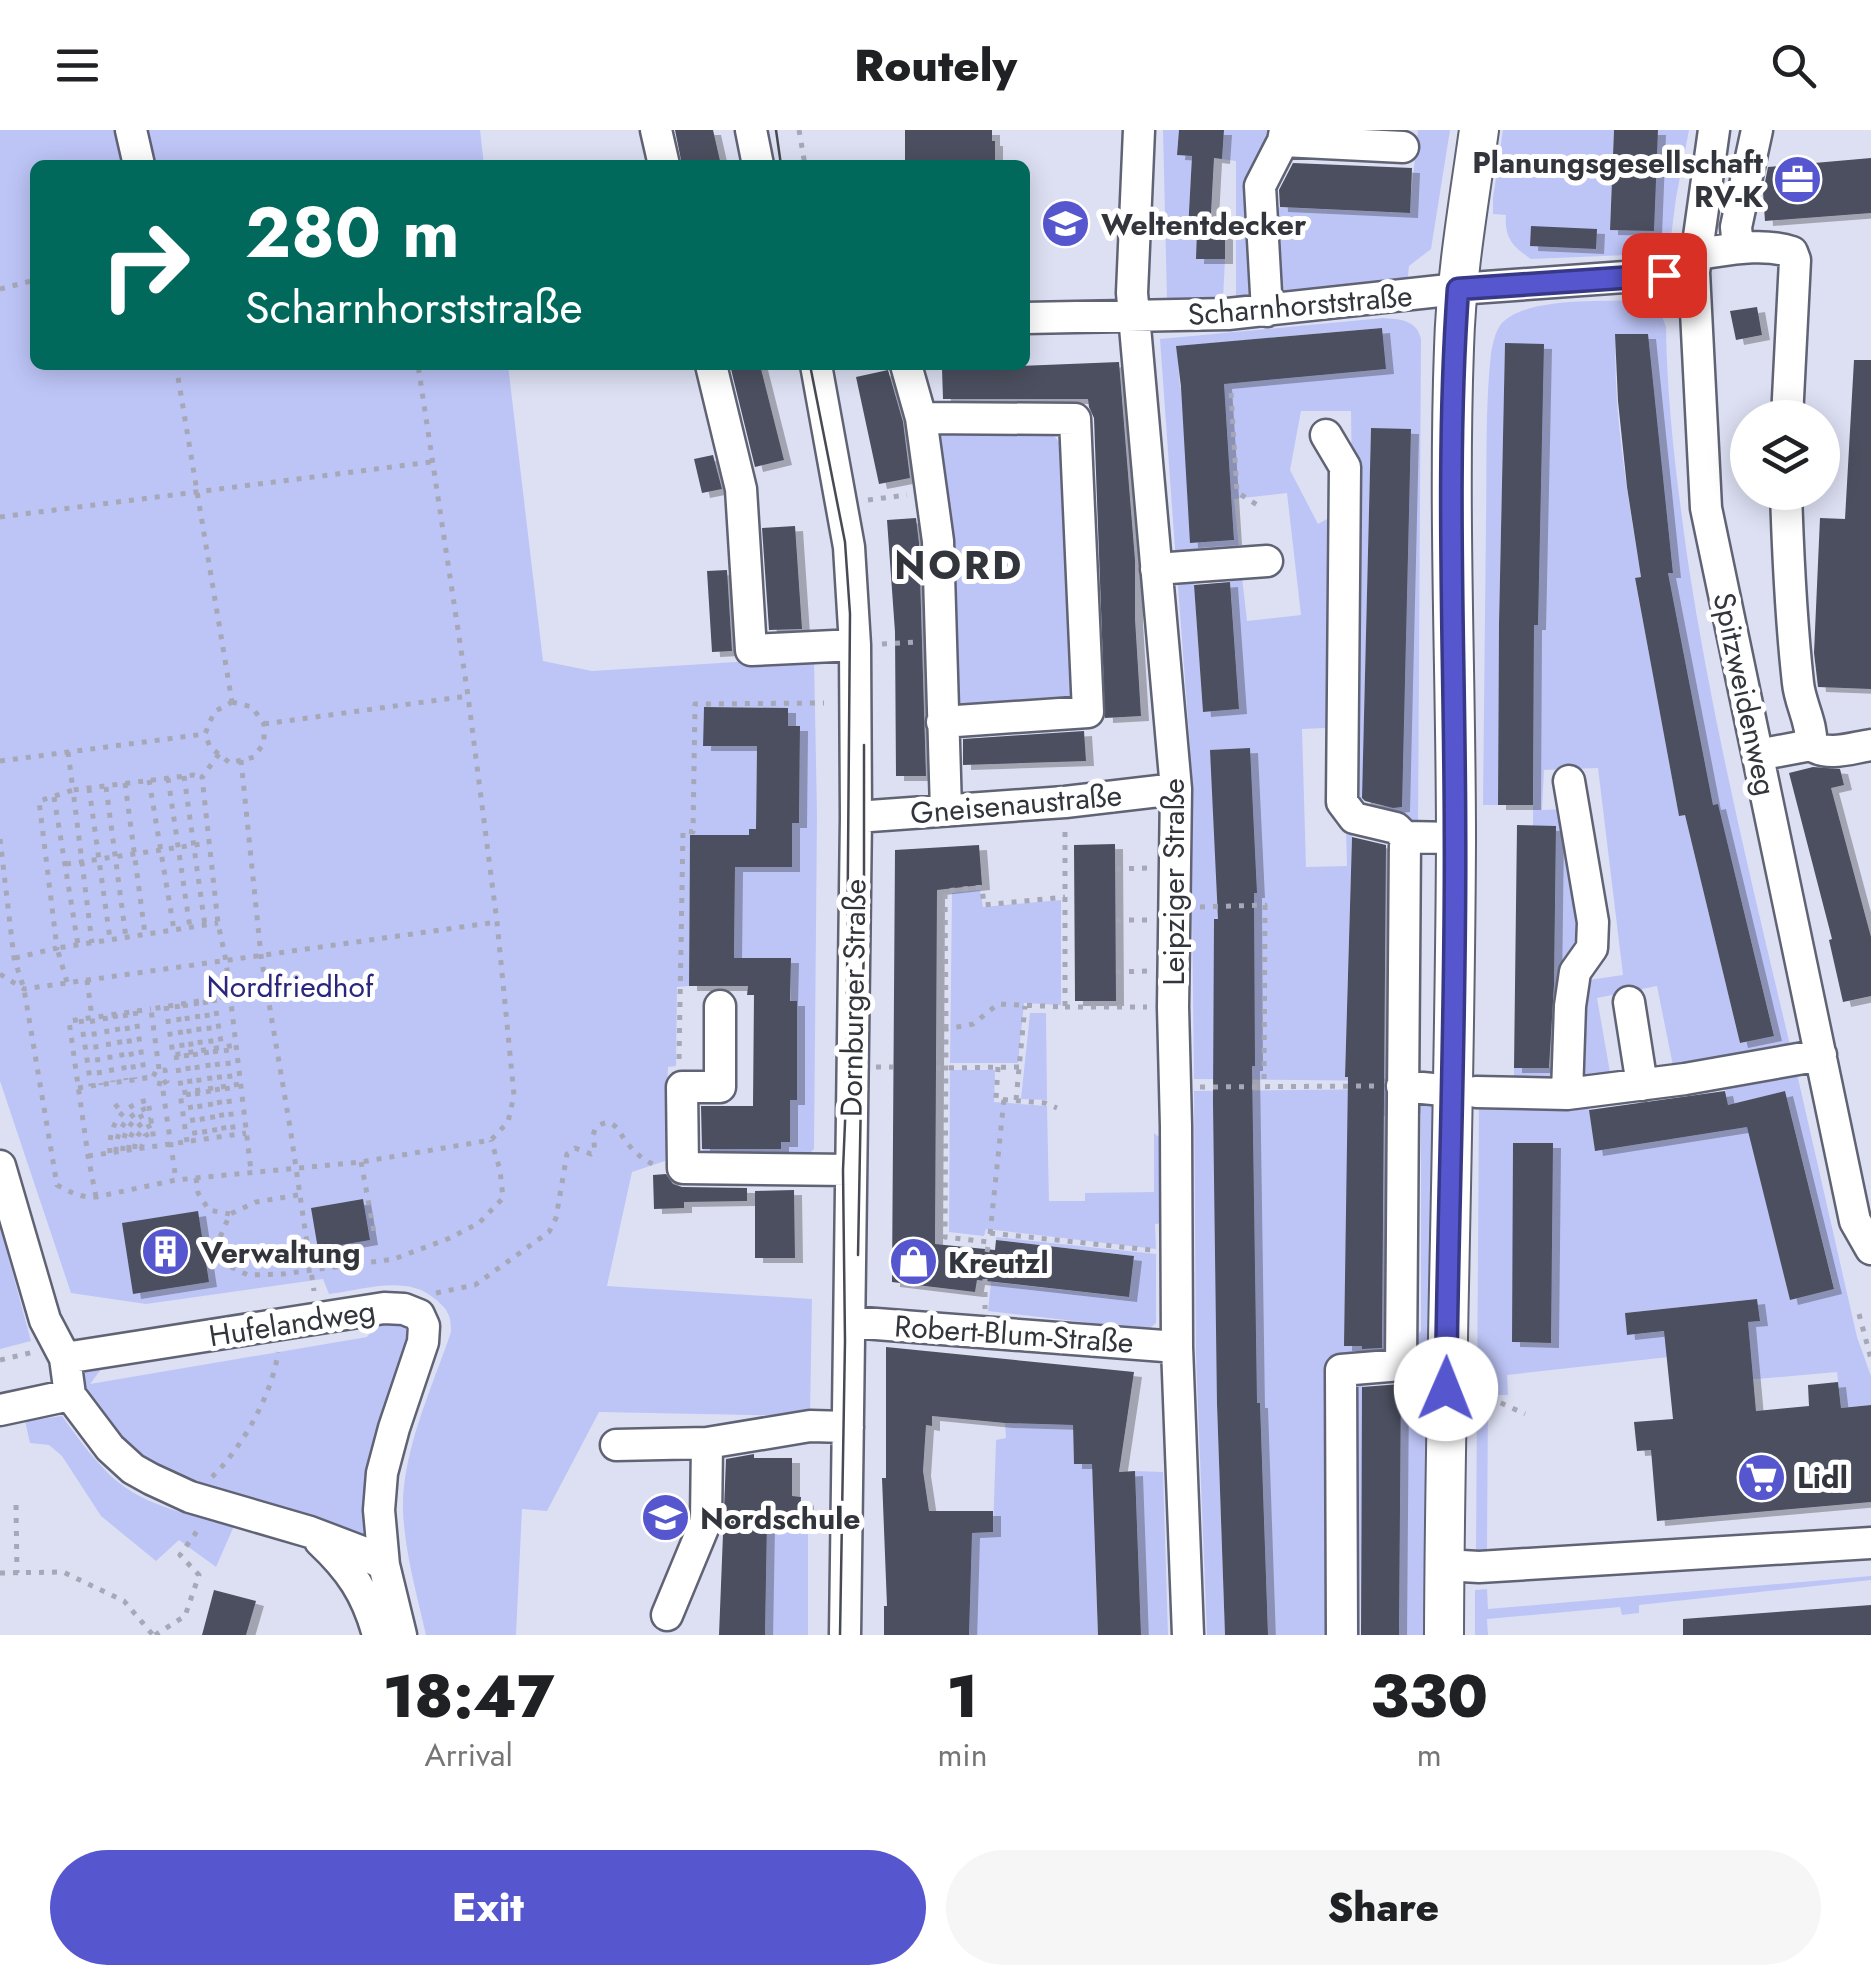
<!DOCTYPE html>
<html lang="en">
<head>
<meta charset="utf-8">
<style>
  body { margin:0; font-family:Jost,sans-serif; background:#f6f6f6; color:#202124; height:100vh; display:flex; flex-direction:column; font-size:38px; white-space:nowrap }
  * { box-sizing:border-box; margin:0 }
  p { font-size:32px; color:#757577 }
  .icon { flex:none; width:55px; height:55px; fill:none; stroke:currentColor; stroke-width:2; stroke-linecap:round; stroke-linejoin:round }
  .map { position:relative; height:1505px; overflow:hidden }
  .drawer { display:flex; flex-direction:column; background:#fff; flex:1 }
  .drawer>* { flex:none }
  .banner { position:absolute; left:30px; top:30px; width:1000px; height:210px; border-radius:15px; box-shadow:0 5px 25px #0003; background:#00695c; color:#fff; overflow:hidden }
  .controls { position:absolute; left:1730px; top:270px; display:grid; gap:20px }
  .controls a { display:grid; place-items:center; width:110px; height:110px; border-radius:50%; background:#fff; box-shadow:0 5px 25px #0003; font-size:50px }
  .pin { position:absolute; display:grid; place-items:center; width:85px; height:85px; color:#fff; margin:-42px; border-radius:20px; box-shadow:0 5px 15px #0006 }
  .me { position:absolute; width:110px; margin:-55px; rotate:1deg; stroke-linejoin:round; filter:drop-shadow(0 0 8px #0008) }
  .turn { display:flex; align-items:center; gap:35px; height:210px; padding:0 50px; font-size:45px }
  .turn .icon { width:130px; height:130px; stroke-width:2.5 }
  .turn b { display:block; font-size:70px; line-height:85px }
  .eta { display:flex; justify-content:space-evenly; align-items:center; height:170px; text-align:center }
  .eta b { font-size:60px; font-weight:800; line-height:70px }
  .action { display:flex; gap:20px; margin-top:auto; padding:20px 50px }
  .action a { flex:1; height:115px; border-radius:60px; background:#5657ce; color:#fff; font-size:40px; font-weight:800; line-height:115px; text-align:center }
  .action a+a { background:#f6f6f6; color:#202124 }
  header { display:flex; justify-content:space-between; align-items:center; height:130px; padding:0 50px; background:#fff; font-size:45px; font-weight:800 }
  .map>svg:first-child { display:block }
</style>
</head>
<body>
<header><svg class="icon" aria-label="menu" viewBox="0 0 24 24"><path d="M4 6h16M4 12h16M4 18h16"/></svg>Routely<svg class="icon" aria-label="search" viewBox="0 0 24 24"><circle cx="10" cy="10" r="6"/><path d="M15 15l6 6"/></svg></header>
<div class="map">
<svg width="1871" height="1505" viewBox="0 0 1871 1505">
  <defs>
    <filter id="shadow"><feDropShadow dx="8" dy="5" stdDeviation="0" flood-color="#0004"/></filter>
  </defs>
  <rect width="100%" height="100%" fill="#dde0f3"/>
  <path fill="#bdc5f7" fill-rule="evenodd" d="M0,0H480L484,35H35V235H508L543,531L592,541L814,527L817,685L814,1019L805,1028L703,1030V1019H780L781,1012H789L790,970L797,969V872L791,871V829L749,828L734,832L735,733L792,737V693H799L800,597L788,596L787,578L704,577L703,615L757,616L756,692L771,699H750L749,705H690L689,856L677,857L676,936L668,937L665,1031L632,1042L607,1156L812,1169L810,1286L599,1282L547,1381L522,1379L516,1505H426C417,1465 405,1423 403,1382C401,1323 432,1258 451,1202C451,1186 448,1179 435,1169C407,1144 363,1160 329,1164L323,1149L146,1174L71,1163L0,951Z
    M1163,0H1179L1177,25L1192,26L1188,99L1197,100V129H1225L1223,169L1167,170Z
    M1224,0H1267L1259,32L1274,77L1409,83L1418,0H1450L1431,119L1409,136L1407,155L1236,168V31L1222,29Z
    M1503,0H1614L1610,99L1653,101L1658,0H1689L1676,68L1670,115L1665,120L1651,124L1531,129C1513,117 1504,108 1506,85L1493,84V68Z
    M1642,170C1657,176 1661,182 1666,197C1667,276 1677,353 1688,432C1713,595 1752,755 1790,915L1674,941L1657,856L1597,868L1611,948L1514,952V938L1553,937L1556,697L1533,696L1534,511H1499L1498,675H1483C1484,580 1485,486 1486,391C1487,336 1485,278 1491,223C1493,213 1495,202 1501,194C1526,166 1606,172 1642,170ZM1616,204L1657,296L1673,442L1668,443L1713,675H1718L1774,905L1740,913L1685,685H1679L1635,449L1641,447C1629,371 1612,280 1616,204ZM1505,214H1543L1499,494V493ZM1598,638L1623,845L1588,850L1563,679L1542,680L1544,640Z
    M1383,188C1400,189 1417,190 1421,209L1418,698L1356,677L1351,281H1301L1290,340L1318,394L1338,383L1334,591L1326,598L1302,599L1306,737L1347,736L1346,697L1393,705L1391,951L1194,949L1190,617L1177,443L1241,438L1247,491L1301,485L1287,363L1234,369L1240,428L1176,433L1160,209ZM1382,198L1385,239L1180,257L1177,216ZM1226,286L1234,410L1191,413ZM1371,299L1411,300L1401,677L1362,675ZM1230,450L1239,579L1203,582L1194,453ZM1352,705L1392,706L1385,948L1345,946ZM1254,789V936L1214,935V790Z
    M1048,298L1059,312L1077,558L1075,568L961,581L952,572L931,301Z
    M980,760L983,777L1061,770V875L1024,873L1018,933H950L952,763Z
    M1030,883H1046L1047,970L1021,969Z
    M1795,935L1857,1207L1871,1246V1275L1841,1278L1837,1242L1745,1250L1750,1218L1507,1245L1508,1265H1477L1479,972ZM1725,957L1731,999L1595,1020L1589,978ZM1785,961L1834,1158L1790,1170L1742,972ZM1514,1013L1551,1213L1512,1212ZM1757,1169L1759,1191L1628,1205L1626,1183Z
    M950,940H995L994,972L1047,976L1049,1071H1085V1063L1154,1062V1003L1163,1010L1164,1093L1155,1094L1156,1119L986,1099L984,1106L949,1102Z
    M1391,959L1389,1224L1340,1229L1332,1505H1268L1260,1273L1217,1275L1225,1505H1207L1196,1226L1194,961ZM1348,986H1385L1382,1216H1345Z
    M1418,968L1435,975L1434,1218L1428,1225L1404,1219L1421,1201V983H1405Z
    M0,1096L31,1211L0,1219Z
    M996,1107L1156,1124V1193L1149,1199H1144L988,1181L991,1152L1128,1167L1134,1126L996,1110Z
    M384,1184L403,1189L415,1205L368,1410L183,1354L137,1323L94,1281L80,1259L81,1243L89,1237L105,1234L90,1254L367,1207Z
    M1427,1240L1434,1247L1432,1505H1399L1401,1244L1363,1243L1360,1505H1345L1348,1252L1353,1245L1360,1241Z
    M1477,1269H1488L1487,1421H1476Z
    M62,1286C77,1307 93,1329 112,1347C145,1377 192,1385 234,1396L216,1437L179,1410L156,1431L101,1386L62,1326L49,1315L30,1313L25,1291Z
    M1005,1293L1073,1295L1074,1333L1092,1334L1098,1505H969L971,1403L993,1402L996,1310L1006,1308Z
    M1135,1341L1163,1342L1168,1505H1141Z
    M805,1389L808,1394V1505H765L767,1391Z
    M1871,1446V1450L1639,1475V1483L1622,1485L1620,1477L1487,1489L1488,1505H1475V1460L1487,1459L1488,1479Z"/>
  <path fill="#4c4f5f" filter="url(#shadow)" d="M675,0H713L721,35H682Z
    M905,0H992V11H995V35H905Z
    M1179,0H1224L1222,29L1214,28L1210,101H1225V129H1196L1197,101H1209L1188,100L1192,26L1177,25Z
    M1614,0H1658L1654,101L1610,100Z
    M1871,28V83L1765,91L1763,62L1768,37Z
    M1293,33L1412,38L1410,83L1280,77L1279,60Z
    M1531,96L1597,99L1596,119L1530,116Z
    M1757,177L1762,205L1736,210L1730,181Z
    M1382,198L1386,239L1224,254L1234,410L1190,413L1181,257L1176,216Z
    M1615,204H1648L1673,443H1668L1713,675L1718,674L1774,906L1740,913L1685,685L1679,686L1635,448L1641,447L1627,357L1618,271Z
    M1505,213L1544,214L1538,495H1534L1533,675H1498L1499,494Z
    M1854,230H1871V559L1818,557L1814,523L1820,388L1845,389Z
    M1119,232L1135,430V489L1141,586L1105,588L1094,288L1089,277L1088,269H943L942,239Z
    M730,235H760L784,330L755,337Z
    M888,240L903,292L910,348L879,354L856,247Z
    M1371,298L1411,299L1402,677L1393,678L1365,671L1362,668Z
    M713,325L722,359L702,363L694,329Z
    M916,388L919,413L926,646H896L895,502L887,390Z
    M795,396L802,499L769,500L762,398Z
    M727,440L732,521L712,522L707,441Z
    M1230,452L1239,579L1203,582L1194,455Z
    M704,577L788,578V596H800L799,693H792V737H735L734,828H791L790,871H797V970H790V1012H781V1019H702L701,976H753L754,865H747L748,856H689L690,705H749V699H756L757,616H703Z
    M1084,601L1086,631L963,635V609Z
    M1250,618L1257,763H1254L1255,936H1252L1257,1273H1260L1268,1505H1225L1217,1274L1213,973L1214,789H1218L1210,620Z
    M1813,637L1840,639L1844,655L1831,658L1871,807V866L1843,872L1829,810L1832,809L1789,643Z
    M1517,695L1556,696L1554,855L1549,938H1514Z
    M1352,707L1386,715L1382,1218L1362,1219V1216H1344L1348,947H1345Z
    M1115,714L1116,871H1075L1074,715Z
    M979,715L982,755L937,760L935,1114L995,1120L996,1110L1134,1126L1129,1167L977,1150L975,1162L892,1152L895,720Z
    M1725,961L1728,975L1785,961L1834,1159L1790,1170L1747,997L1595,1021L1589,980Z
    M1513,1013H1553L1551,1213L1512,1212Z
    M666,1044L673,1054L682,1057L747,1058V1071L684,1072V1078L654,1079L653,1045Z
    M794,1060L795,1128H755V1061Z
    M363,1069L370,1110L318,1119L311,1078Z
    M198,1081L209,1152L133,1164L122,1093Z
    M1757,1169L1760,1191L1748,1192L1756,1281L1809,1276L1808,1255L1838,1252L1841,1278L1871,1275V1372L1657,1391L1651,1320L1637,1321L1634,1292L1673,1289L1664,1201L1627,1205L1625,1183Z
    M886,1217L1134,1242L1119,1342L1135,1341L1141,1505H1098L1092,1334H1074L1073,1295L1005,1293L932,1286V1296L926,1295L923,1341L929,1381H993V1402L972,1403L969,1505H884V1476H887L882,1348H886Z
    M1401,1254L1399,1505H1361L1362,1257Z
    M754,1324V1328H792V1366L801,1367L800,1390L767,1391L765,1505H719L726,1329Z
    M214,1460L256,1471L246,1505H202Z
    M1871,1475V1505H1683V1489Z"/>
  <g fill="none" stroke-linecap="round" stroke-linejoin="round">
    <defs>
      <path id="minor" d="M131,0L139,35
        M656,0L664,35
        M751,0L758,35
        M1139,0L1132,163L1176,659L1173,877L1176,996L1177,1217L1188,1505
        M1714,0L1694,142L1706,378L1855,1091L1871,1119
        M1283,11L1403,17
        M1738,118L1736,97L1757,0
        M1697,124C1727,120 1762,112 1792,122L1795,130L1787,288
        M1267,181L1260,56L1283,11L1285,0
        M1025,188L1228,184L1458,159L1694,142
        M711,235L741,359L751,520L855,515
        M816,235L849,417L855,515L856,687L845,1505
        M906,235L921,288L938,411L946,680
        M921,288L1075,289L1088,582L942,592
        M1326,305L1345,337L1342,672L1354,688L1396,698L1405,707
        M1156,439L1267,431
        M1811,615C1828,627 1851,618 1871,615
        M1758,625L1811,615C1813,594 1800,574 1798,553C1791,490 1788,426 1786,362
        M856,687L1065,672L1176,659
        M1629,872L1642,955
        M720,876V957H682L683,1038L850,1040
        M1402,956L1453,961
        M1476,962L1567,964L1685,949L1821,925
        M1567,964L1570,876L1575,842L1592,818L1593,792L1569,651
        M0,1036L45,1190L65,1228L70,1265L110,1318L133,1339L151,1349L190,1367L310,1402L360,1421L384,1435
        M850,1192L1177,1217
        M65,1228L384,1178L404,1179L419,1185L424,1196L423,1212L394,1298L382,1343L379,1380L384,1435L401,1505
        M1446,1235H1401L1405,707L1456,708
        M0,1280L70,1265
        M616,1315L707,1313L810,1296L848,1297
        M320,1411C350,1439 367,1464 378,1505
        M1444,1435L1479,1437L1871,1413
        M667,1485L706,1391L707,1313
        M1342,1505L1341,1240L1401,1235"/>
      <path id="major" d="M1444,1505C1445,1240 1455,975 1456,710C1456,546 1448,382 1454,218C1456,145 1469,72 1479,0"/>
    </defs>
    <use href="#minor" stroke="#606373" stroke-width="35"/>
    <use href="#major" stroke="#606373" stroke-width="42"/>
    <path stroke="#a6a8b7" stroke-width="5" stroke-dasharray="5 8" stroke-linecap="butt" d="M799,0L805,35
      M0,159L35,150
      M176,235L232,572
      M1231,263L1237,362L1262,378
      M868,370L907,365
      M0,387L431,332
      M882,514L916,512
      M232,572L252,577L264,594V613L254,627L230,633L210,617L205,604L214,582Z
      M264,594L468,566
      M68,622L73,660L193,645L202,647
      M219,624L202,647L218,793L226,831L251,1041
      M241,630L261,826L290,997L314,1161
      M0,631L205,604
      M184,646L205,796
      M168,648L190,798
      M149,650L174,800
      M125,653L145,804
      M106,657L126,808
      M89,658L110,809
      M54,667L78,815
      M0,709L14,828L24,859L57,1055C70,1062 81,1068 96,1067L176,1050L361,1032L491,1010L508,992L514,965L497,792L468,566L418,235
      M66,734L208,713
      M1116,739L1148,738
      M1200,777L1265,775L1264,957
      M1116,790H1148
      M15,828L57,818L39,671L73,660L92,813
      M1116,842L1148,841
      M0,844L24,859L497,792
      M87,850L101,955
      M67,852L57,818L218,793
      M214,868L222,918
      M205,870L212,919
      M196,871L201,921
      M185,873L192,922
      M177,874L183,924
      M166,876L173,925L236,915
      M1065,877H1147
      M135,881L145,948
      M125,883L135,949
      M115,884L126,950
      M105,886L113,952
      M81,889L91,956
      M946,899L945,761L982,757L984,775L1065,767
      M226,918L231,955
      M215,919L221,957
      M206,920L211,958
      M195,922L200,958
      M186,923L191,961
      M176,925L182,963
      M679,929L683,701L693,702L695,574L824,573
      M876,937H893
      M998,937L996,969L1045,973L1057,978
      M936,938L1019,937
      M159,939L151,879L229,866
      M162,954L157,953L153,947L156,941L165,940L167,951L162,954L176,1050
      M227,956L234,1005
      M217,957L225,1006
      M1200,957L1374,956
      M78,958L153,947
      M208,959L216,1008
      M197,961L206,1009
      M188,962L196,1011
      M1016,970L1025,876
      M115,974L122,983
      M187,1012L180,963L241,954
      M135,1019C134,1007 141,999 152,995
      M141,1019L145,1006L152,1002
      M129,1020C128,1004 136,995 151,989
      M123,1021C122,1002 131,988 150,983
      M116,1022C116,998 127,985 149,977
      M110,1023C108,995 121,976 148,970L155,1017
      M88,1026L246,1003
      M361,1032L374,1102
      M196,1048L198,1063L209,1080L230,1084
      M298,1065L256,1072L230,1084L218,1112L229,1136L248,1145L283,1144L394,1129L450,1108L479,1093L503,1068L500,1040L491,1010
      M96,1067L88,1026L69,891L151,879
      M990,1103L1151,1120
      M990,1104L1004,969
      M987,1122L989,1112L945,1107L946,899L973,894L998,874L1065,877V700
      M985,1149V1179
      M436,1163L475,1155L549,1102L556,1088L567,1024L575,1018L591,1024L595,1021L593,1005L596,997C615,985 617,1001 628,1014C636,1024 644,1030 655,1035
      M1859,1184L1871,1229
      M0,1230L34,1222
      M1476,1267H1488L1525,1284
      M212,1347C242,1318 273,1263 278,1222
      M16,1375L17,1443
      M800,1378H814
      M0,1443L63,1442L124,1471L153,1505
      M155,1505L185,1486L199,1445L180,1425L200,1397"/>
    <use href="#minor" stroke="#fff" stroke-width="30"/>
    <use href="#major" stroke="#fff" stroke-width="38"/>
    <path stroke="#484a53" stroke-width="2.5" d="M776,0L781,35
      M810,235L845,412L850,484L846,969L843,1040L845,1211L840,1505
      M858,1125L864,805V615"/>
  </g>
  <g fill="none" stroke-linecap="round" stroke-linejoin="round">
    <defs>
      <path id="route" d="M1446,1259C1448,1075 1456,890 1455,705C1455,523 1445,340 1458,159L1664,145"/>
    </defs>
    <use href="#route" stroke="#383986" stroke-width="25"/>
    <use href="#route" stroke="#5657ce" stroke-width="18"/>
  </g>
  <defs>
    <symbol id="office-disc" viewBox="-11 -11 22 22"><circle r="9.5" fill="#5657ce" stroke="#fff"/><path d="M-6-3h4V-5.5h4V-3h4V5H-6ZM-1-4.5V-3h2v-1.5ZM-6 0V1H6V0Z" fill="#fff"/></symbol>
    <symbol id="school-disc" viewBox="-11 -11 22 22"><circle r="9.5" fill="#5657ce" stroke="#fff"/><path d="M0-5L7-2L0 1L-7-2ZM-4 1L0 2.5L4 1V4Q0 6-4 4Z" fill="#fff"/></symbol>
    <symbol id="building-disc" viewBox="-11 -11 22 22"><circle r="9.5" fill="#5657ce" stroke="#fff"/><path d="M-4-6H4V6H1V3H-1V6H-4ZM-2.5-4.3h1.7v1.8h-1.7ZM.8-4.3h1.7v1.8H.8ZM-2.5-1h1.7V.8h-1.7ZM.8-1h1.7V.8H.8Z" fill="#fff"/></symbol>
    <symbol id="shop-disc" viewBox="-11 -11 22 22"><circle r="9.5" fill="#5657ce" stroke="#fff"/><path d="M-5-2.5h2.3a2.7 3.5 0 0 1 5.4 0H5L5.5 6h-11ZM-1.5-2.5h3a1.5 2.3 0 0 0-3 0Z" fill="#fff"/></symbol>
    <symbol id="supermarket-disc" viewBox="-11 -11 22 22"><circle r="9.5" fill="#5657ce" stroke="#fff"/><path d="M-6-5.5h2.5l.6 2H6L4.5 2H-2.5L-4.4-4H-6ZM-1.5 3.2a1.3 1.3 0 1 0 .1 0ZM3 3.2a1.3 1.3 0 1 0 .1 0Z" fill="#fff"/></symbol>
  </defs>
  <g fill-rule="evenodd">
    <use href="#office-disc" x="1770" y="22" width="55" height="55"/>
    <use href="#school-disc" x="1038" y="66" width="55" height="55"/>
    <use href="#building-disc" x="138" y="1094" width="55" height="55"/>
    <use href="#shop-disc" x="886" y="1104" width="55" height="55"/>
    <use href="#supermarket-disc" x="1734" y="1320" width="55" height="55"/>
    <use href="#school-disc" x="638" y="1360" width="55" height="55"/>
  </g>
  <g text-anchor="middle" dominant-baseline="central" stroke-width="10" stroke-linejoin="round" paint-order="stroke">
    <g font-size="30" font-weight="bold" fill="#33353c" stroke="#fff" text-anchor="start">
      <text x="1763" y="32" text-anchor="end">Planungsgesellschaft<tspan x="1763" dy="34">RV-K</tspan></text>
      <text x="1101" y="94">Weltentdecker</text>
      <text x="201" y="1122">Verwaltung</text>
      <text x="948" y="1132">Kreutzl</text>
      <text x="1797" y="1347">Lidl</text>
      <text x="700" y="1388">Nordschule</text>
    </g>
    <g font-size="30" fill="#33353c" stroke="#fff">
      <text transform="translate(1300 175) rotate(-5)">Scharnhorststraße</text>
      <text transform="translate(1745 564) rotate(78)">Spitzweidenweg</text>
      <text transform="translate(1016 674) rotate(-5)">Gneisenaustraße</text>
      <text transform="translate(1173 752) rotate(-90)">Leipziger Straße</text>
      <text transform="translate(853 868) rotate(-89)">Dornburger Straße</text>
      <text transform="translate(292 1193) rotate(-9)">Hufelandweg</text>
      <text transform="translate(1014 1204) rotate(4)">Robert-Blum-Straße</text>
    </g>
    <g font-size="30" fill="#2a267d" stroke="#fff">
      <text x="290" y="856">Nordfriedhof</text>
    </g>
    <g font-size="40" font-weight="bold" letter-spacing="2.5" fill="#33353c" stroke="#fff">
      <text x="959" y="435">NORD</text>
    </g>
  </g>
</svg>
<div class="controls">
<a><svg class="icon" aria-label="layers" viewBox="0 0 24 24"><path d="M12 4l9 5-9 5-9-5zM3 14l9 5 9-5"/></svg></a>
</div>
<div class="pin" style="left:1664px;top:145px;background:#d93025"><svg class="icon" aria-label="arrive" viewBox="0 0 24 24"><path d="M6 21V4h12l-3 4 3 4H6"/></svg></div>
<svg class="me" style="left:1446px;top:1259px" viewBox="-20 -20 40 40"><circle r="19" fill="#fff"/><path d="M0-13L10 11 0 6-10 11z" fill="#5657ce"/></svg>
<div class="banner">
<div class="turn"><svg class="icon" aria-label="right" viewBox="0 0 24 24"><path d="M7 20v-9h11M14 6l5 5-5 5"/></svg><div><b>280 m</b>Scharnhorststraße</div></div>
</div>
</div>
<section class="drawer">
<div class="eta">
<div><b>18:47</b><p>Arrival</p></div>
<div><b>1</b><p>min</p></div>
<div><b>330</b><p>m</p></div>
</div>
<div class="action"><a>Exit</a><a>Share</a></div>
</section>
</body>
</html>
